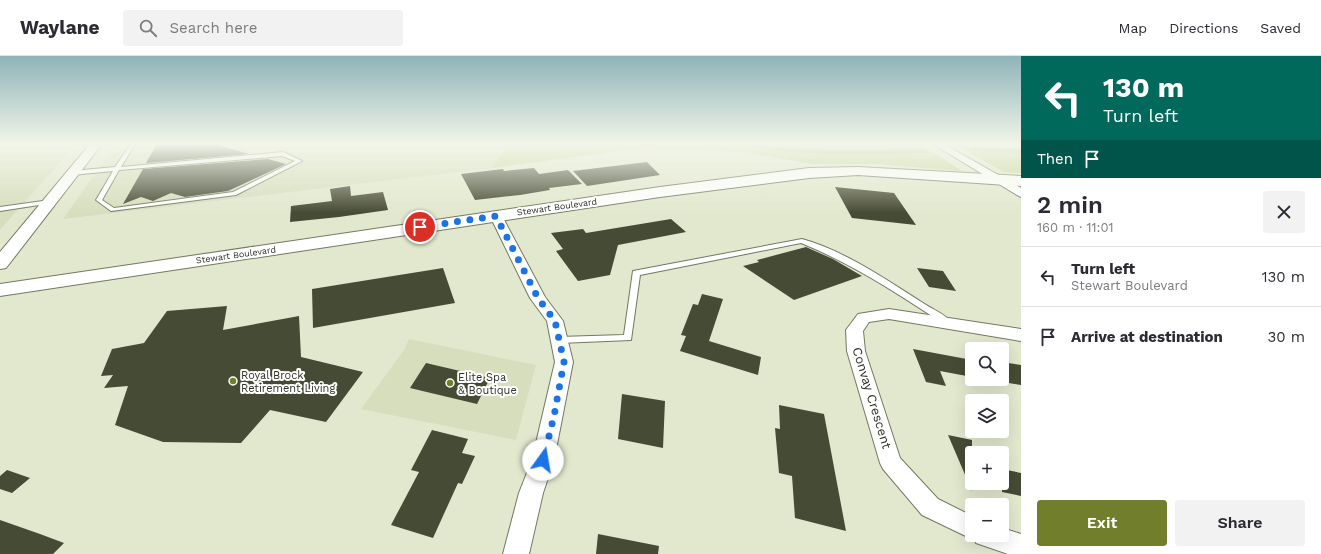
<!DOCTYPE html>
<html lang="en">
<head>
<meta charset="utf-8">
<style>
  body { margin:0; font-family:"Work Sans",sans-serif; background:#f2f2f3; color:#2b2b33; height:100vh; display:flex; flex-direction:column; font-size:15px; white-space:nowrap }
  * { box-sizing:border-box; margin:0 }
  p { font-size:13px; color:#7c7c81 }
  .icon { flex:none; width:22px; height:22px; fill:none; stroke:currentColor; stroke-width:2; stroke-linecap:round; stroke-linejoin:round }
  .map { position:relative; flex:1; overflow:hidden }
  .drawer { display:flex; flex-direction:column; background:#fff; width:300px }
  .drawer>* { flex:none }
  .guide { background:#00695c; color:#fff; overflow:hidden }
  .buttons { position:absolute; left:965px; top:286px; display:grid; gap:8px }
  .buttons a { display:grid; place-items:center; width:44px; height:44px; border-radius:4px; background:#fff; box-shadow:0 4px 16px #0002; font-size:20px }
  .pin { position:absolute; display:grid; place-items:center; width:34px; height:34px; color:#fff; margin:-17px; border:2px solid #fff; border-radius:50%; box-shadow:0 1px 4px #0007 }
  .me { position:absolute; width:44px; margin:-22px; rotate:13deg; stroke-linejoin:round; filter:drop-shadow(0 0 3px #0008) }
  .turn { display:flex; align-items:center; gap:14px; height:84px; padding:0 16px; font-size:18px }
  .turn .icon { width:52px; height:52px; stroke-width:2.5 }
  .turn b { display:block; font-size:28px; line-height:34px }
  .then { display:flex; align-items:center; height:38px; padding:0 16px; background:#0003; gap:8px; font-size:15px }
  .round { display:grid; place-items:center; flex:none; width:42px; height:42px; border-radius:4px; background:#f2f2f3 }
  .head { display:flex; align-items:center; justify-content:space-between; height:68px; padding:0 16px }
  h1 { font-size:24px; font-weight:600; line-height:30px }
  .primary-button { display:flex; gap:8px; margin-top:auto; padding:8px 16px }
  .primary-button a { flex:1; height:46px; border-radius:4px; background:#717f2c; color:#fff; font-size:16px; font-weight:600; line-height:46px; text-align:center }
  .primary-button a+a { background:#f2f2f3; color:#2b2b33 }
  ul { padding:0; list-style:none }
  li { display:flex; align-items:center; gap:12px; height:60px; padding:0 16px; border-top:1px solid #e1e1e2 }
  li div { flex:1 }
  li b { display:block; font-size:15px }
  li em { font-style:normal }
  header { display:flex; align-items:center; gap:24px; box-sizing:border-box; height:56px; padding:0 20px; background:#fff; border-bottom:1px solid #e1e1e2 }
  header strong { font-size:19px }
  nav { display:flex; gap:22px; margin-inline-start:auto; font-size:14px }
  .search { width:280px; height:36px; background:#f2f2f3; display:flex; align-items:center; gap:10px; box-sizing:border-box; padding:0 14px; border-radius:4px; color:#7c7c81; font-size:15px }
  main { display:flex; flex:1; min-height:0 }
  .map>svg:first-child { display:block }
</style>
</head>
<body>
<header>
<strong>Waylane</strong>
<div class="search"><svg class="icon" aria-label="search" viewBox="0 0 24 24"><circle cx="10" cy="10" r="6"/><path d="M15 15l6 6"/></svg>Search here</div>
<nav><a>Map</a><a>Directions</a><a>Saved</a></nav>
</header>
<main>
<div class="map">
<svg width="1021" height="498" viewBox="0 0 1021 498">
  <rect width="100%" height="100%" fill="#e2e8ce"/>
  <path fill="#d7debd" d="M0,88H76L0,174Z
    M116,88H509L492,112L63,163Z
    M409,283L536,309L516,384L361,353L404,294Z"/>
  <path fill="#c7d592" d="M509,88H920L962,115L877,108H811L745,96L641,92L492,112Z
    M959,91L1021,92V117L1004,116Z"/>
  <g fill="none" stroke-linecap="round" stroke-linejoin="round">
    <path stroke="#a7b570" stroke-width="4" d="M747,88C806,99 866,96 926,95
      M973,93L1021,95"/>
  </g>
  <path fill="#464b35" d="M157,88H221V90L249,98L146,107Z
    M268,103L286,108L228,135L185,141L171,137L153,145L141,141L123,148L143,113Z
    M647,106L660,119L587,130L573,115Z
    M534,112L539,118L568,114L582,128L549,132L550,134L520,139L475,144L461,118L503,113L504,115Z
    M350,130L351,140L383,136L388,154L339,161L290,166L291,150L332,145L330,133Z
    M835,131L894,137L916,169L852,162Z
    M671,163L686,176L618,189L610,219L578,225L556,195L563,193L551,177L583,173L586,177Z
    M806,191L833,203L862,220L794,244L743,210L759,206L757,204Z
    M443,212L455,247L313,272L312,233Z
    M917,212L943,215L956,235L929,231Z
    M702,238L723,243L709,285L761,301L758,319L680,295L686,280L681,279L693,248L698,249Z
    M227,250L223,274L299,260L301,301L363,316L326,366L270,354L241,387L163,386L115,369L128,330L104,332L113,319L101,320L112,293L144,287L167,255Z
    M913,293L972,304V321L940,315L946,330L926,326Z
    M1002,306L1021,309V329L1002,326Z
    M426,307L490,322L477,348L410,332Z
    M622,338L665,345L663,392L618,383Z
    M779,349L824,358L846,475L795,462L792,420L779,417L775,372L780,373Z
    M432,374L468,383L462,397L475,400L462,428L458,427L433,482L391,469L419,416L411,414Z
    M948,379L972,384V435Z
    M1002,413L1021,417V440L1002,436Z
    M7,414L30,422L12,437L0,433V420Z
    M0,464L40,478L64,487L53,498H0Z
    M598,478L659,490L658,498H596Z"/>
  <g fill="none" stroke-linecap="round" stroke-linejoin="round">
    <defs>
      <path id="service" d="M131,88H135L121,111L283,96L302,105L236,139L111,155L96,144L113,115L72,119L69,117L72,115L115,111ZM282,100L295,105L233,136L114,152L102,144L119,114Z
        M50,144L53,146L52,147L0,155V151Z
        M802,183C843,194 887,224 923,247C932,253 945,258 951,266L950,268H944C898,238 853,208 801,187L640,219L631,284L559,287L555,284L559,281L624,279L633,215Z"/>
      <path id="minor" d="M933,88H944L1021,132V141L1017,139Z
        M496,156L500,157L502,160L545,241L563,265L573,306L554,404L543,437L529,498H503L519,437L532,404L555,306L547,265L530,242L490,160L492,157Z
        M889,253L1021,273V285L889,263L869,266L863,275L865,295L900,402L938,443L972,460V479H1002V472L1021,478V498H1008L976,487L974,483H972L922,459L883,413L880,407L847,295L846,274L858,258Z"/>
      <path id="tertiary" d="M90,88H102L6,212L0,213V196Z"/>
      <path id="primary" d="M858,111L1021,120V130L858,119L809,122L660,141L0,240V228L660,131L809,112Z"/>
    </defs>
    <use href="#service" stroke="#737861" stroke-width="2"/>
    <use href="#minor" stroke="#737861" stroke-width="2"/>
    <use href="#tertiary" stroke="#737861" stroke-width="2"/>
    <use href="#primary" stroke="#737861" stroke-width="2"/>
    <use href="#service" fill="#fff" fill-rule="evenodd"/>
    <use href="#minor" fill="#fff" fill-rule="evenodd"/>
    <use href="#tertiary" fill="#fff" fill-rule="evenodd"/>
    <use href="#primary" fill="#fff" fill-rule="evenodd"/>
  </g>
  <linearGradient id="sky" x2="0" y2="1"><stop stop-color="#8eb4b8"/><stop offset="0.56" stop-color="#f2f5e9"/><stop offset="1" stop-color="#f2f5e9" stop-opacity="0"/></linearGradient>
  <rect width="1021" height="157" fill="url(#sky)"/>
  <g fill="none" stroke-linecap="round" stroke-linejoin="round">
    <path stroke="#1a73e8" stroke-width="7" stroke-dasharray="0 12.6" d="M420,171L496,160L538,242L555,265L564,306L554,360L543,404"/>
  </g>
  <g fill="#717f2c" stroke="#fff" stroke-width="1.5">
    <circle cx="233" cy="325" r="4"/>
    <circle cx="450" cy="327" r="4"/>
  </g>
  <g text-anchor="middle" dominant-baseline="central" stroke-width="4" stroke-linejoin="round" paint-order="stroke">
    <g font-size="9" fill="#2e3026" stroke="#fff">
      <text transform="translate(557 151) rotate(-8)">Stewart Boulevard</text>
      <text transform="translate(236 199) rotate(-8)">Stewart Boulevard</text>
    </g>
    <g font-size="11" fill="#2e3026" stroke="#fff" text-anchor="start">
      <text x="241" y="319">Royal Brock<tspan x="241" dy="13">Retirement Living</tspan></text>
      <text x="458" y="321">Elite Spa<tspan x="458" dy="13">&amp; Boutique</tspan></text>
    </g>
    <g font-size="13" fill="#2e3026" stroke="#fff">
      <text transform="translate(872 342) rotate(73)">Convay Crescent</text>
    </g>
  </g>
</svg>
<div class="buttons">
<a><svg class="icon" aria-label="search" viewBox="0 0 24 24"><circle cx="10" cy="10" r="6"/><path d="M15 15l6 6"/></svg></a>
<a><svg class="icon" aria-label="layers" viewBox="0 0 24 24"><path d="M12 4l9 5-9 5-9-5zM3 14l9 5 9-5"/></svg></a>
<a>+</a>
<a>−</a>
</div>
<div class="pin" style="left:420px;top:171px;background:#d93025"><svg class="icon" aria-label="arrive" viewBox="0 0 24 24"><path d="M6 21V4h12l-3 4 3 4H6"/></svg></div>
<svg class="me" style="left:543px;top:404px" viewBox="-20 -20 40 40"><circle r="19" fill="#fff"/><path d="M0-13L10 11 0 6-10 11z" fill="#1a73e8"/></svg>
</div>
<section class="drawer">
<div class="guide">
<div class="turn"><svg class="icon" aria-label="left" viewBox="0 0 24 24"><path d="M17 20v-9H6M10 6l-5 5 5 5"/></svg><div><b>130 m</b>Turn left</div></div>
<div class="then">Then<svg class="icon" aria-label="arrive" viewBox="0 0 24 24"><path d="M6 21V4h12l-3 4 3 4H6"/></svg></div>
</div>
<div class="head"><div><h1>2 min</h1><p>160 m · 11:01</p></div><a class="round"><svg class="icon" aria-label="close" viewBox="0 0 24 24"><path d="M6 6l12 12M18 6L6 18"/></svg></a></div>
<ul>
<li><svg class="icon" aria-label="left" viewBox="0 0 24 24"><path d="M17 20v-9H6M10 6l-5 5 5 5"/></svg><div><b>Turn left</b><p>Stewart Boulevard</p></div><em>130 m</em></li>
<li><svg class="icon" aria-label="arrive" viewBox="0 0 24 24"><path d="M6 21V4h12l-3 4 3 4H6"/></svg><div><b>Arrive at destination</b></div><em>30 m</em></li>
</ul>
<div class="primary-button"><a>Exit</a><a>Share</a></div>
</section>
</main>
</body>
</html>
